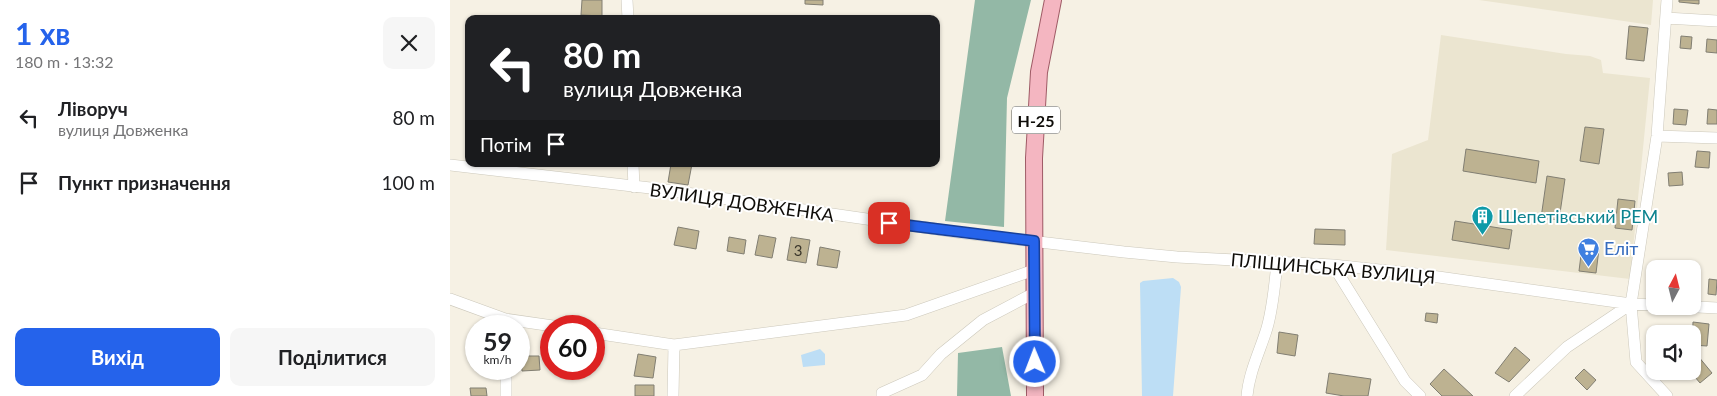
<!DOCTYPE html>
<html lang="uk">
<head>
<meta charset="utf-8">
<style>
  body { margin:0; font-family:Lato,sans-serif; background:#f6f6f6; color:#202124; height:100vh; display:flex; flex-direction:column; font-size:19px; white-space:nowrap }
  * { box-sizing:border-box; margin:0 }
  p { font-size:16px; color:#757577 }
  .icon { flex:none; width:28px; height:28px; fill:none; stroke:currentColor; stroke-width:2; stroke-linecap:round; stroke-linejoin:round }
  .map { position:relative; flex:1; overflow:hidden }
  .side { display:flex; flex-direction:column; background:#fff; width:450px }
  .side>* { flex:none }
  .banner { position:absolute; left:15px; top:15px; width:475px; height:152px; border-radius:10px; box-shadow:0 1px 4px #0004; background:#202124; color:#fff; overflow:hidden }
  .needle { width:32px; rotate:7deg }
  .tools { position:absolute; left:1196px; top:260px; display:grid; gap:10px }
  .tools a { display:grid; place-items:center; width:55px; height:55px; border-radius:10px; background:#fff; box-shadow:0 1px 4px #0004; font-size:25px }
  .speed { position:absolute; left:15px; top:315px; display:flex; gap:10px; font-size:25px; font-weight:700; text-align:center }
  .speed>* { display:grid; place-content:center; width:65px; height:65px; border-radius:50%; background:#fff; box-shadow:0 1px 4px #0004; line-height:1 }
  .speed small { font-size:12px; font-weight:400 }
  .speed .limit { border:8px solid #d22; background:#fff; color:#111 }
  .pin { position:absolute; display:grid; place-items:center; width:42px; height:42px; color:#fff; margin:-21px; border-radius:10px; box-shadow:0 2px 8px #0006 }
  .me { position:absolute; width:55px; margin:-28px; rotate:359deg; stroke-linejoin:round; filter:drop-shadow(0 0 4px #0008) }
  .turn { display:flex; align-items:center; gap:18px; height:105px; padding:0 15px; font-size:22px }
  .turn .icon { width:65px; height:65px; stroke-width:2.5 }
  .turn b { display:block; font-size:35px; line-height:42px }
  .then { display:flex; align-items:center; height:48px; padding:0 15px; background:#0003; gap:10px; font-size:19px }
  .round { display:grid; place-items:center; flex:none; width:52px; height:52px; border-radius:10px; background:#f6f6f6 }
  .headline { display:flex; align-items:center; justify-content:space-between; height:85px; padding:0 15px }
  h1 { font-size:30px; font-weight:700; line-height:38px; color:#2563eb }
  .primary-button { display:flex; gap:10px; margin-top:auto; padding:10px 15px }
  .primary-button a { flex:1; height:58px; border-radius:10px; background:#2563eb; color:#fff; font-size:20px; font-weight:700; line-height:58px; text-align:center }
  .primary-button a+a { background:#f6f6f6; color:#202124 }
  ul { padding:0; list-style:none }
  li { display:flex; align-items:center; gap:15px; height:65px; padding:0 15px }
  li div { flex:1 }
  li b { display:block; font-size:19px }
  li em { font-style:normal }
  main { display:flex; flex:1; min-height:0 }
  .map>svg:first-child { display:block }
</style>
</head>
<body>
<main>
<section class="side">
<div class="headline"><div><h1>1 хв</h1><p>180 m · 13:32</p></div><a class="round"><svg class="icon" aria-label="close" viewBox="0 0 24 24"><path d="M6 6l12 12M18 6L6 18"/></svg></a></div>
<ul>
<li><svg class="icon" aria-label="left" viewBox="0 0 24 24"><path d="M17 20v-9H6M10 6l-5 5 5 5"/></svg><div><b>Ліворуч</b><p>вулиця Довженка</p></div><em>80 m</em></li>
<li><svg class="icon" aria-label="arrive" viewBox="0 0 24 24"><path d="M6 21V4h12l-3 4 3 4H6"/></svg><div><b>Пункт призначення</b></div><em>100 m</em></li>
</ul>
<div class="primary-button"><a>Вихід</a><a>Поділитися</a></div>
</section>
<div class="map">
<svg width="1267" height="396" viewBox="0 0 1267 396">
  <rect width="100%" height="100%" fill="#f6f1e4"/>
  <path fill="#ebe5d0" d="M1029,0H1203L1201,25Z
    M991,35L1116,54L1140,56L1151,60L1153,73L1200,78L1180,279L936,250L942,154L978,140Z"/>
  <path fill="#93b8a6" d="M525,0H581L557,98L554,227L495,221Z
    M552,347L561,396H507L508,353Z"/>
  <path fill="#bddef5" d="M723,278L729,282L731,287L723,396H692L690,283L693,281Z
    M370,349L375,354V365L353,367L351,355Z"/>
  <path fill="#bdb291" stroke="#817e72" d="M132,0H152V16L131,15Z
    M355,0H373V5L355,4Z
    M1229,0H1249V4L1229,2Z
    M1179,26L1198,28L1194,61L1176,59Z
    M1231,36L1242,37L1241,49L1230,48Z
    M1257,39L1267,40V53L1256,52Z
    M1224,109L1238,110L1236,125L1223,124Z
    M1258,109L1267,110V124H1257Z
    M1135,127L1154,129L1149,164L1130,161Z
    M1016,149L1089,161L1086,183L1013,171Z
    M1247,151L1260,152L1259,168L1245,167Z
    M221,164H242L238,185L218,182Z
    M1232,172L1233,185L1219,186L1218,173Z
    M1097,176L1115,179L1109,220L1091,218Z
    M1168,199L1185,201L1182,230L1165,228Z
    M1005,221L1062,230L1059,249L1002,240Z
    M228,227L249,231L246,249L224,245Z
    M865,229L895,230V245L864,244Z
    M309,235L326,238L322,258L305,255Z
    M279,237L296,240L294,254L277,251Z
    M341,237L360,240L356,263L337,260Z
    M370,247L390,251L387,268L367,265Z
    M1132,247L1149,249L1146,273L1129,271Z
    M1242,277H1250L1248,291H1242Z
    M1259,279L1267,280L1266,295L1258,294Z
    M976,313L988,314L987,323L975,321Z
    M1243,322L1259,324L1257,346L1242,345Z
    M829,332L848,335L845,356L827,353Z
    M1065,347L1080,360L1059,382L1045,373Z
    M188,354L206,357L203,378L184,376Z
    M71,356H89L90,370L72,371Z
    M1248,356L1262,373L1250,383L1240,371H1242V360Z
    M994,369L1023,396H992L980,384Z
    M1134,369L1146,380L1137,390L1125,378Z
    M879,373L921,379L918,396H894L876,393Z
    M185,385H204V396H185Z
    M20,388H36L37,396H21Z"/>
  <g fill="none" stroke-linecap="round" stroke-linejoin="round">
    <defs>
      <path id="street" d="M177,0L178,19
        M1216,18L1267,21
        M1207,136L1267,138
        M183,164L184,187
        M0,165L209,189L513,233L674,252L727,257L883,265L967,274L1181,304L1205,305
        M883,265L955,381L970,396
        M0,299L55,319L103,326
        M1229,306L1267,308
        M144,333L224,345L456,315L584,270
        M56,369V396
        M223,396L224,345
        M432,396V393L472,375L491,354L533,320L584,293
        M797,396C799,372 810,351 817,328C823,307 825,284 827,262
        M1065,396L1117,347L1181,304
        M1217,396L1186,362L1181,304L1207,136L1217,0"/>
      <path id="primary" d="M585,396L584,158L589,72L603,0"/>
    </defs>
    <use href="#street" stroke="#ccc8bb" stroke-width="12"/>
    <use href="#primary" stroke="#9f5b66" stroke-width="18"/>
    <use href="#street" stroke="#fff" stroke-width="11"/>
    <use href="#primary" stroke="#f4b6c1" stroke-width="16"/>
  </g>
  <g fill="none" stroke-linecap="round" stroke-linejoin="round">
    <defs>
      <path id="route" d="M439,223L584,241L585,362"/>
    </defs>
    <use href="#route" stroke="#184099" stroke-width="12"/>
    <use href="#route" stroke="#2563eb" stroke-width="9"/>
  </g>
  <defs>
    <symbol id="building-pin" viewBox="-11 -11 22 30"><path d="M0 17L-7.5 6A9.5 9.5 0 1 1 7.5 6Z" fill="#0f9aa8" stroke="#fff"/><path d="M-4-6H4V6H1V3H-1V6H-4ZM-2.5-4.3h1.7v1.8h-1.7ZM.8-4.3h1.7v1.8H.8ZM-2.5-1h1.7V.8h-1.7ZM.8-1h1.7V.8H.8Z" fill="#fff"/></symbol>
    <symbol id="supermarket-pin" viewBox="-11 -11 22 30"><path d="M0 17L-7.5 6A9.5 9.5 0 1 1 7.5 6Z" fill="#3f7fe0" stroke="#fff"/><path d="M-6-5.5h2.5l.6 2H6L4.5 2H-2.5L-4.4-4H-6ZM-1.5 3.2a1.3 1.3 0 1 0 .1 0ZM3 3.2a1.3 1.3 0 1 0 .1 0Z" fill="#fff"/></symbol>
  </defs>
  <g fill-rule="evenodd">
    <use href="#building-pin" x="1020" y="204" width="25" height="34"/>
    <use href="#supermarket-pin" x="1126" y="236" width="25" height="34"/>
  </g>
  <g text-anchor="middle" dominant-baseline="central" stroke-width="4" stroke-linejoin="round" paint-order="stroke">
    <g font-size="15" fill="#3a362b">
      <text x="348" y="250">3</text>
    </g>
    <rect fill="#fff" stroke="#575653" stroke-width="1" x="562" y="106.5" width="48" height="27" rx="4"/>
    <g font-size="16" font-weight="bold" fill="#0f0d09">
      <text x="586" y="120">Н-25</text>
    </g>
    <g font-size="18" fill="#0f0d09" stroke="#fff">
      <text transform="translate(292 202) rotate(8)">ВУЛИЦЯ ДОВЖЕНКА</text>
      <text transform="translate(883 268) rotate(5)">ПЛІЩИНСЬКА ВУЛИЦЯ</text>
    </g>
    <g font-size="18" fill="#0d838f" stroke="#fff" text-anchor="start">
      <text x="1048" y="216">Шепетівський РЕМ</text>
    </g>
    <g font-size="18" fill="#366cbe" stroke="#fff" text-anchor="start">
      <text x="1154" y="248">Еліт</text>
    </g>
  </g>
</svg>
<div class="tools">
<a><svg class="needle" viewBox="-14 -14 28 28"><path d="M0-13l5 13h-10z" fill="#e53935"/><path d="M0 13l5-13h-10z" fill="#757577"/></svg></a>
<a><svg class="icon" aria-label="sound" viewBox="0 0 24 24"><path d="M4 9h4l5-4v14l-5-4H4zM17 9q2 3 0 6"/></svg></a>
</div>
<div class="speed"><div>59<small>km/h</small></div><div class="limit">60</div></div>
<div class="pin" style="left:439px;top:223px;background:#d93025"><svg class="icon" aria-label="arrive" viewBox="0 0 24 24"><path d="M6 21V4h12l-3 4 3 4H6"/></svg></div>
<svg class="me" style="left:585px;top:362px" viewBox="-20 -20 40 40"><circle r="17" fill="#2563eb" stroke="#fff" stroke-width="3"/><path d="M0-11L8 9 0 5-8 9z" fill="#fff"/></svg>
<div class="banner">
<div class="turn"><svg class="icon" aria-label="left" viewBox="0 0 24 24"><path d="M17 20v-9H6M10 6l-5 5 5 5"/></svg><div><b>80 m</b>вулиця Довженка</div></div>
<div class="then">Потім<svg class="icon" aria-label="arrive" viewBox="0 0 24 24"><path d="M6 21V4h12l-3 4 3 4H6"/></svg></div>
</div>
</div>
</main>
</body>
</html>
